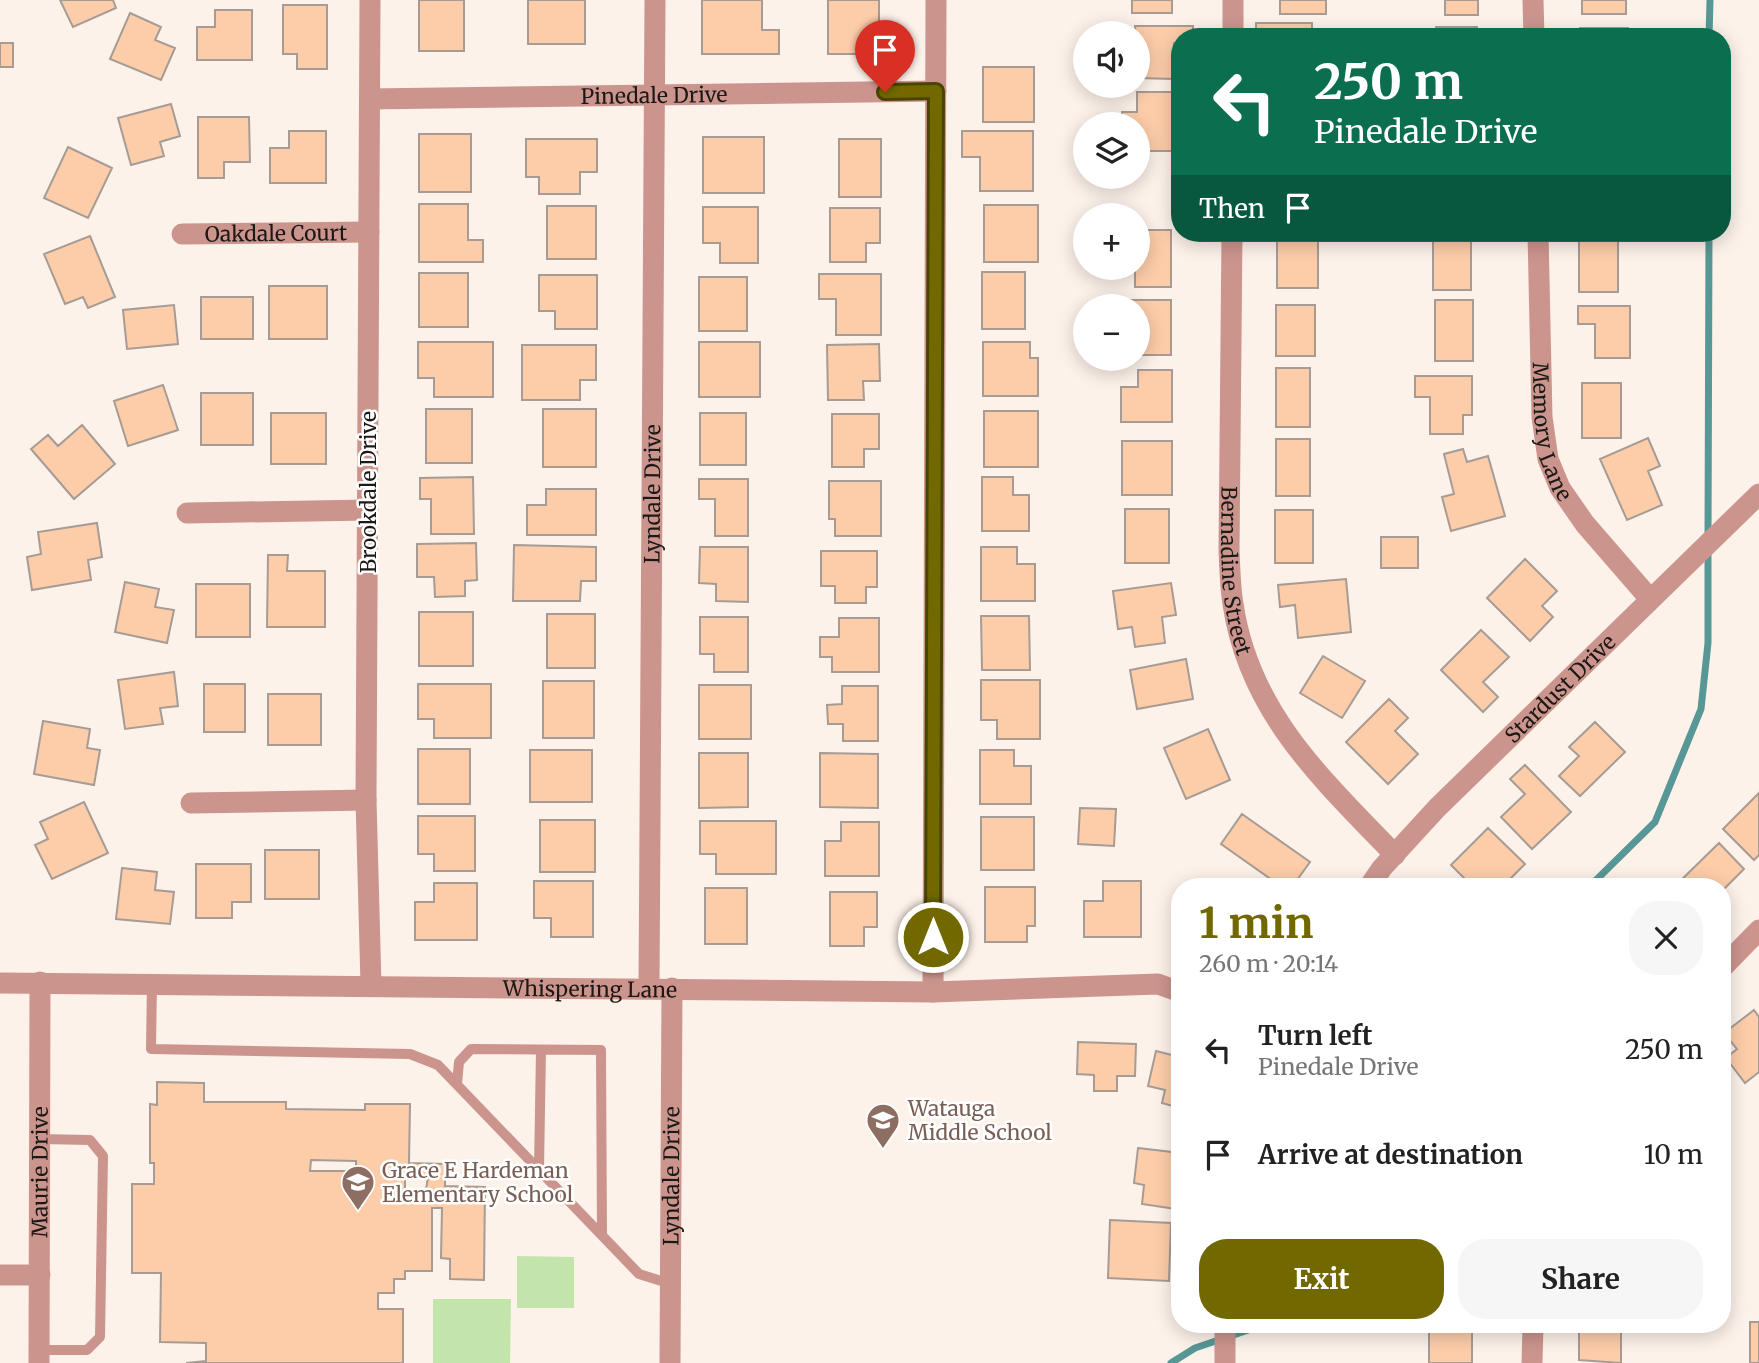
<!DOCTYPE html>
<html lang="en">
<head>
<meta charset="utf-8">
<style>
  body { margin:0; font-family:Merriweather,serif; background:#f6f6f6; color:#222; height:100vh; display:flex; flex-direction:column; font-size:26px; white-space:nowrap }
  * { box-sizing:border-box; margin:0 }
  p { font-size:23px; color:#767676 }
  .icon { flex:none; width:38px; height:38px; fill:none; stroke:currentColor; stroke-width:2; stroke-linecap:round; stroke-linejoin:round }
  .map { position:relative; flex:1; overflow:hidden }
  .details { position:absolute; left:1171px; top:878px; width:560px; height:455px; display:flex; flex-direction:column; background:#fff; border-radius:28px; box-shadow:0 4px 18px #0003 }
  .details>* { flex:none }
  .guide { position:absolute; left:1171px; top:28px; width:560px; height:214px; border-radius:28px; box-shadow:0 4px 18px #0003; background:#0b6e4f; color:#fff; overflow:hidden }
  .buttons { position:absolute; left:1073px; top:21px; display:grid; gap:14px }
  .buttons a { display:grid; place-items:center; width:77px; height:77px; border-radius:50%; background:#fff; box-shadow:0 4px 18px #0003; font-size:35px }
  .pin { position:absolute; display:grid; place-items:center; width:60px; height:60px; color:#fff; margin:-72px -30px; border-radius:50% 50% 50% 0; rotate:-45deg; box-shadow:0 0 7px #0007 }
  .pin .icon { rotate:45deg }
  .me { position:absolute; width:77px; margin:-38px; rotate:0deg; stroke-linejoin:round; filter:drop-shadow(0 0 5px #0008) }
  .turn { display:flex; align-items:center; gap:24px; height:147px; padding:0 28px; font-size:32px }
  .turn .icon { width:91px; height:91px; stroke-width:2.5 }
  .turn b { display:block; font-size:49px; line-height:60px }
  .then { display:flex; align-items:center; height:66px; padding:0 28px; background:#0003; gap:14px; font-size:26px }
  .round { display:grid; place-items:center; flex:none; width:74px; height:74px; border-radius:28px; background:#f6f6f6 }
  .summary { display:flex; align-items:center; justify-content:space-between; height:119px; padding:0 28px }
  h1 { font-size:42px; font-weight:700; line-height:52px; color:#716800 }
  .button { display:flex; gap:14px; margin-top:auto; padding:14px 28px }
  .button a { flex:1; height:80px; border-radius:28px; background:#716800; color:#fff; font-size:28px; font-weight:700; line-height:80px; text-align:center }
  .button a+a { background:#f6f6f6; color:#222 }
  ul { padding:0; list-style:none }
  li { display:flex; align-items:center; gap:21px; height:105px; padding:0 28px }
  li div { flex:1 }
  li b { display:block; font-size:26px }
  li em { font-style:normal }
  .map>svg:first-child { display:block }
</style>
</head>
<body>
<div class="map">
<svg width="1759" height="1363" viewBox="0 0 1759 1363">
  <rect width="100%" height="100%" fill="#fdf2ea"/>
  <path fill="#c3e5ab" d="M517,1256L574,1257V1308H517Z
    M433,1299H511L510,1363H433Z"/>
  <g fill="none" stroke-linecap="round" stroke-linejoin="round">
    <path stroke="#579796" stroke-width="7" d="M1709,37L1710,0
      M1708,537L1709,233
      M1589,887L1655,822L1701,709L1708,643V548
      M1171,1363L1195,1348L1263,1325"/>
  </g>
  <path fill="#fdcdaa" stroke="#a69c95" stroke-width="2" fill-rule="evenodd" d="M60,0H113L116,8L73,27Z
    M419,0H464V51H419Z
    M528,0H585V44H528Z
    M702,0H762V30H779V54H702Z
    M828,0H879V54H828Z
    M1132,0H1172V13H1132Z
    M1280,0H1326V14H1280Z
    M1445,0H1478V15H1445Z
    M1582,0H1626V14H1582Z
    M283,5H327V69H297V54H283Z
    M215,10H252V60H197V27H215Z
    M130,13L161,27L155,40L175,48L161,80L110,59Z
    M1256,23H1312V37H1256Z
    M1135,26H1193V37H1180V43H1174V79L1138,78Z
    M1436,27H1477V37H1436Z
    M1580,28H1628V37H1580Z
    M0,43H13V67H0Z
    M983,67H1034V122H983Z
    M1137,92H1172V151H1138V124H1122V112H1137Z
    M171,104L180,136L160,142L164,156L131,165L118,118Z
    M198,117H249L250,162H224V178H198Z
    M289,131H326V183H270V148H289Z
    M962,131H1033V191H980V157H962Z
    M419,134H471V192H419Z
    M703,137H764V193H703Z
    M526,139H597V172H580V194H539V177H526Z
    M839,139H881V197H839Z
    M68,147L112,168L88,218L44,198Z
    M419,204H468V240H483V262H419Z
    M984,205H1038V262H984Z
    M547,206H596V259H547Z
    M703,207H758V263H720V243H703Z
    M830,208H880V243H866V262H830Z
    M1138,230H1171V287H1135V269H1122L1138,268Z
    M1277,233H1318V288H1277Z
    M90,236L115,297L88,308L83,297L65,304L44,254Z
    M1433,236H1471V290H1433Z
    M1579,236H1618V292H1579Z
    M982,272H1025V329H982Z
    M419,273H468V327H419Z
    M819,274H881V335H836V299H819Z
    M539,275H597V329H555V311H539Z
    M699,277H747V331H699Z
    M269,286H327V339H269Z
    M201,297H253V339H201Z
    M1126,300H1171V355H1138V306H1126Z
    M1435,300H1473V361H1435Z
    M174,305L178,344L127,349L123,310Z
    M1276,305H1315V356H1276Z
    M1578,306H1630V358H1595V324H1578Z
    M418,342H493V397H434V378H418Z
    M699,342H760V397H699Z
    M983,342H1030V358H1038V396H983Z
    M879,344L880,381H863L864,400H828L827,345Z
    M522,345H596V380H580V400H522Z
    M1276,368H1310V427H1276Z
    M1138,370H1172V422H1121V387H1138Z
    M1415,376H1472V415H1463V434H1430V397H1415Z
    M1582,383H1621V438H1582Z
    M163,385L178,430L128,446L114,401Z
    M201,393H253V445H201Z
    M426,409H472V463H426Z
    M543,409H596V467H543Z
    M984,411H1038V467H984Z
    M271,413H326V464H271Z
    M700,413H746V465H700Z
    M832,414H879V449H864V467H832Z
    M82,425L115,464L74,499L31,449L48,435L58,446Z
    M1648,438L1660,466L1648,471L1662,505L1627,520L1600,459Z
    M1276,439H1310V496H1276Z
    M1122,441H1172V495H1122Z
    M1463,449L1467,462L1488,456L1505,516L1451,531L1442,497L1454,494L1444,454Z
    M473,477L474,534H431V499H420V478Z
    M982,477H1013V495H1029V531H982Z
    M699,479H748V536H715V499H699Z
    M829,481H881V536H835V519H829Z
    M546,489H596V535H527V505H546Z
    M1125,509H1169V563H1125Z
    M1275,510H1313V563H1275Z
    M97,523L102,557L88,560L91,580L32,590L27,557L41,554L38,532Z
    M1381,537H1418V568H1381Z
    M476,543L477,580L465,581V596L435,597L434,577H417V544Z
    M514,545L596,547V581H581L580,601H513Z
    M700,547H748V602L716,601V584L699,583Z
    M981,547H1017V564H1035V601H981Z
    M821,551H877V587H866V603H835V586H821Z
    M268,555H288L287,571H325V627H267Z
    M1525,559L1557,591L1542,606L1553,617L1530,641L1487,598Z
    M1346,579L1351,632L1298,638L1295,605L1280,607L1278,585Z
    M125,582L159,589L155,607L174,610L167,643L115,632Z
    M1171,583L1176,615L1162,617L1165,643L1135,647L1132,627L1118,629L1113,591Z
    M196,584H250V637H196Z
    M419,612H473V666H419Z
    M547,614H595V668H547Z
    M981,616H1029L1030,670H982Z
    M700,617H748V672H714V654H700Z
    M839,618H879V672H832V657H820V637H839Z
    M1481,630L1509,657L1483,682L1498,697L1483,712L1441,670Z
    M1323,656L1365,681L1342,718L1300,693Z
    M1186,659L1193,699L1137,709L1130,670Z
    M174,672L178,706L160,708L163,724L125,729L118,680Z
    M981,680H1040V739H997V720H981Z
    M543,681H594V738H543Z
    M204,684H245V732H204Z
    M418,684H491V738H434V719H418Z
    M699,685H751V739H699Z
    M842,686H878V741H843V724H828L827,705L842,704Z
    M268,694H321V745H268Z
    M1389,699L1408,718L1395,731L1418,754L1388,784L1346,742Z
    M43,721L90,729L87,748L100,750L94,785L34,774Z
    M1595,722L1625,752L1580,796L1559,776L1579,756L1569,747Z
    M1208,729L1230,780L1186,799L1164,748Z
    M418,749H470V804H418Z
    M530,750H592V802H530Z
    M980,750H1014V766H1031V804H980Z
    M699,753H748V807L699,808Z
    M820,753L878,754V808L820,807Z
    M1525,765L1571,812L1532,849L1501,817L1525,794L1510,779Z
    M1759,793V855L1754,860L1723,829Z
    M84,802L108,853L52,879L35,845L48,839L40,822Z
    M1080,808L1116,809L1114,846L1078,844Z
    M1242,814L1310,862L1292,887H1282L1221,844Z
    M418,816H475V871H434V854H418Z
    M981,817H1034V870H981Z
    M540,820H595V872H540Z
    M700,821H776V874H716V854H700Z
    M841,822H879V876H825V841H841Z
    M1488,828L1525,864L1502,887H1473L1451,865Z
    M1719,843L1744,869L1722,891V887H1674Z
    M265,850H319V899H265Z
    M196,864H251V902H232V918H196Z
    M122,868L157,872L155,890L174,892L170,924L116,919Z
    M534,881H593V937H551V918H534Z
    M1103,881H1141V937H1084V901H1103Z
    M434,883H477V940H415V902H434Z
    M985,887H1035V926H1027V942H985Z
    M705,888H747V944H705Z
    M830,892H877V927H864V946H830Z
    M1754,1010L1759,1017V1072L1745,1083L1726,1058L1737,1049L1724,1033Z
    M1078,1042L1136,1044L1135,1076H1117V1091H1094V1075L1077,1074Z
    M1156,1051L1180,1057V1108L1162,1103L1165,1090L1148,1086Z
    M157,1082L204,1083V1102H286V1109L365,1110V1104H410L409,1163L445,1164V1186L485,1187L484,1280L450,1279V1259L441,1258L442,1208H432V1271H405V1279H394V1293H378V1309H403V1363H186L206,1361V1343L160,1342L161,1273H132V1184H154V1163H150V1104L157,1105ZM311,1160L356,1161V1171H310ZM405,1177H428L425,1197H415V1191L405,1190Z
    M1138,1148L1180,1153L1176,1209L1142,1204L1144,1185L1134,1183Z
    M1110,1220L1171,1223L1169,1281L1108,1278Z
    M1750,1322H1759V1363H1750Z
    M1429,1325H1472V1363H1429Z
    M1579,1326H1621V1363L1579,1360Z"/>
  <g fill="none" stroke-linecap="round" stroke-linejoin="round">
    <path stroke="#cb958e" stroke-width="10" d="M152,982L151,1049L410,1054L438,1065L639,1274L671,1284
      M457,1084L459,1062L471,1049L601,1050L602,1235
      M539,1169L541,1050
      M39,1350H87L100,1337L103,1156L90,1140L40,1139"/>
    <g stroke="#cb958e" stroke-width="21">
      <path d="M370,0L366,800L371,985"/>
      <path d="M1533,0L1534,37"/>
      <path d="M1233,37V0"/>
      <path id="s1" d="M370,99L936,91"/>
      <path id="s2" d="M1232,233L1229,551C1230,569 1230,587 1233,604C1249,713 1323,780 1395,855"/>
      <path id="s3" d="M1538,233L1542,417L1548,459L1560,488L1585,524L1650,599"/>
      <path id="s4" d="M182,234L369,232"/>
      <path d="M187,513L368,510"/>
      <path d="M191,803L366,800"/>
      <path id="s5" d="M1369,887L1382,868L1437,808L1759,494"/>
      <path d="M1722,968L1759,930"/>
      <path id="s6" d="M0,983L933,992L1158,984L1180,992"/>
      <path id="s7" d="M649,988L655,0"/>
      <path d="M933,992L936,0"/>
      <path d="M0,1275H40"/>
      <path d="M1225,1325V1363"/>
      <path id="s8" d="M39,1363L40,982"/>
      <path id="s9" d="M670,1363L672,988"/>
      <path d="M1532,1363L1533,1325"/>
    </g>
  </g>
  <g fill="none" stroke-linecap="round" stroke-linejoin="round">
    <defs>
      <path id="route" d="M885,92L936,91L933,937"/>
    </defs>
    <use href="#route" stroke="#494400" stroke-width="18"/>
    <use href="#route" stroke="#716800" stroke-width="12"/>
  </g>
  <defs>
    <symbol id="school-pin" viewBox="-11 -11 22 30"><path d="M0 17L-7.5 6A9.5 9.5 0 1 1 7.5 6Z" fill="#8d6e63" stroke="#fff"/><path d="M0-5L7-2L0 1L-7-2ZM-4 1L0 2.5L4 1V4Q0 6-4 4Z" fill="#fff"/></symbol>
  </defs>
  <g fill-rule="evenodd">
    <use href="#school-pin" x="864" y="1101" width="38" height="52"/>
    <use href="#school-pin" x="339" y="1163" width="38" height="52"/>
  </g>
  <g text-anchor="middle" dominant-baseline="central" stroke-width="5" stroke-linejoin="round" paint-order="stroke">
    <g font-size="21" fill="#1c1815" stroke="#fff">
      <text stroke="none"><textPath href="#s1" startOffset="284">Pinedale Drive</textPath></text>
      <text stroke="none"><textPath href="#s4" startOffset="94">Oakdale Court</textPath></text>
      <text stroke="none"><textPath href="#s3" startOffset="200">Memory Lane</textPath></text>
      <text transform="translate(368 492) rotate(-90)">Brookdale Drive</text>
      <text stroke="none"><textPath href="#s7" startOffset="494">Lyndale Drive</textPath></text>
      <text stroke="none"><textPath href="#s2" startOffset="338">Bernadine Street</textPath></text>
      <text stroke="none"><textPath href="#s5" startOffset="276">Stardust Drive</textPath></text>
      <text stroke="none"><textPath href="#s6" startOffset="590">Whispering Lane</textPath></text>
      <text stroke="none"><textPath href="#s8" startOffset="191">Maurie Drive</textPath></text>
      <text stroke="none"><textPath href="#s9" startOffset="187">Lyndale Drive</textPath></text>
    </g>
    <g font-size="21" fill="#785e54" stroke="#fff" text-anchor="start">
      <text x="908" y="1108">Watauga<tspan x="908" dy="24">Middle School</tspan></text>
      <text x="382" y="1170">Grace E Hardeman<tspan x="382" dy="24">Elementary School</tspan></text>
    </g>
  </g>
</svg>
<div class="buttons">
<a><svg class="icon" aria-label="sound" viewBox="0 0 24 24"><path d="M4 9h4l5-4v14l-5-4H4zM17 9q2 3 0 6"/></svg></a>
<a><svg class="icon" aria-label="layers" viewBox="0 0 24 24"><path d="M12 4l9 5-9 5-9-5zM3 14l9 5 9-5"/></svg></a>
<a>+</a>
<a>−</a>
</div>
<div class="pin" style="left:885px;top:92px;background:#d93025"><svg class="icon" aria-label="arrive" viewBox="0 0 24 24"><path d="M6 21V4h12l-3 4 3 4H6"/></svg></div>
<svg class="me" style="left:933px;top:937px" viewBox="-20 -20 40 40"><circle r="17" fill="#716800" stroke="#fff" stroke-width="3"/><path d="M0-11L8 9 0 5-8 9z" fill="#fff"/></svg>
<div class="guide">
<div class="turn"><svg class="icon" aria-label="left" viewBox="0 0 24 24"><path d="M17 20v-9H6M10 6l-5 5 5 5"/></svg><div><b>250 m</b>Pinedale Drive</div></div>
<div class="then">Then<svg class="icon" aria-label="arrive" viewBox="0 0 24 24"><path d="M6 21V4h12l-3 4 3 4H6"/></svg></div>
</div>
<section class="details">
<div class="summary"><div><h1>1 min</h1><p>260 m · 20:14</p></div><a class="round"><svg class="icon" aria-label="close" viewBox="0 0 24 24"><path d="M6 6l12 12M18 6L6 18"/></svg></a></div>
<ul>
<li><svg class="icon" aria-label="left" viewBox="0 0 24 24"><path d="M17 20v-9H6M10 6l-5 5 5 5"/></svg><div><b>Turn left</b><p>Pinedale Drive</p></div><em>250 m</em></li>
<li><svg class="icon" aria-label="arrive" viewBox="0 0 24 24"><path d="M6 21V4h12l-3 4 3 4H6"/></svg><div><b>Arrive at destination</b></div><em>10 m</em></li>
</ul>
<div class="button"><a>Exit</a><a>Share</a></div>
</section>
</div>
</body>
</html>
